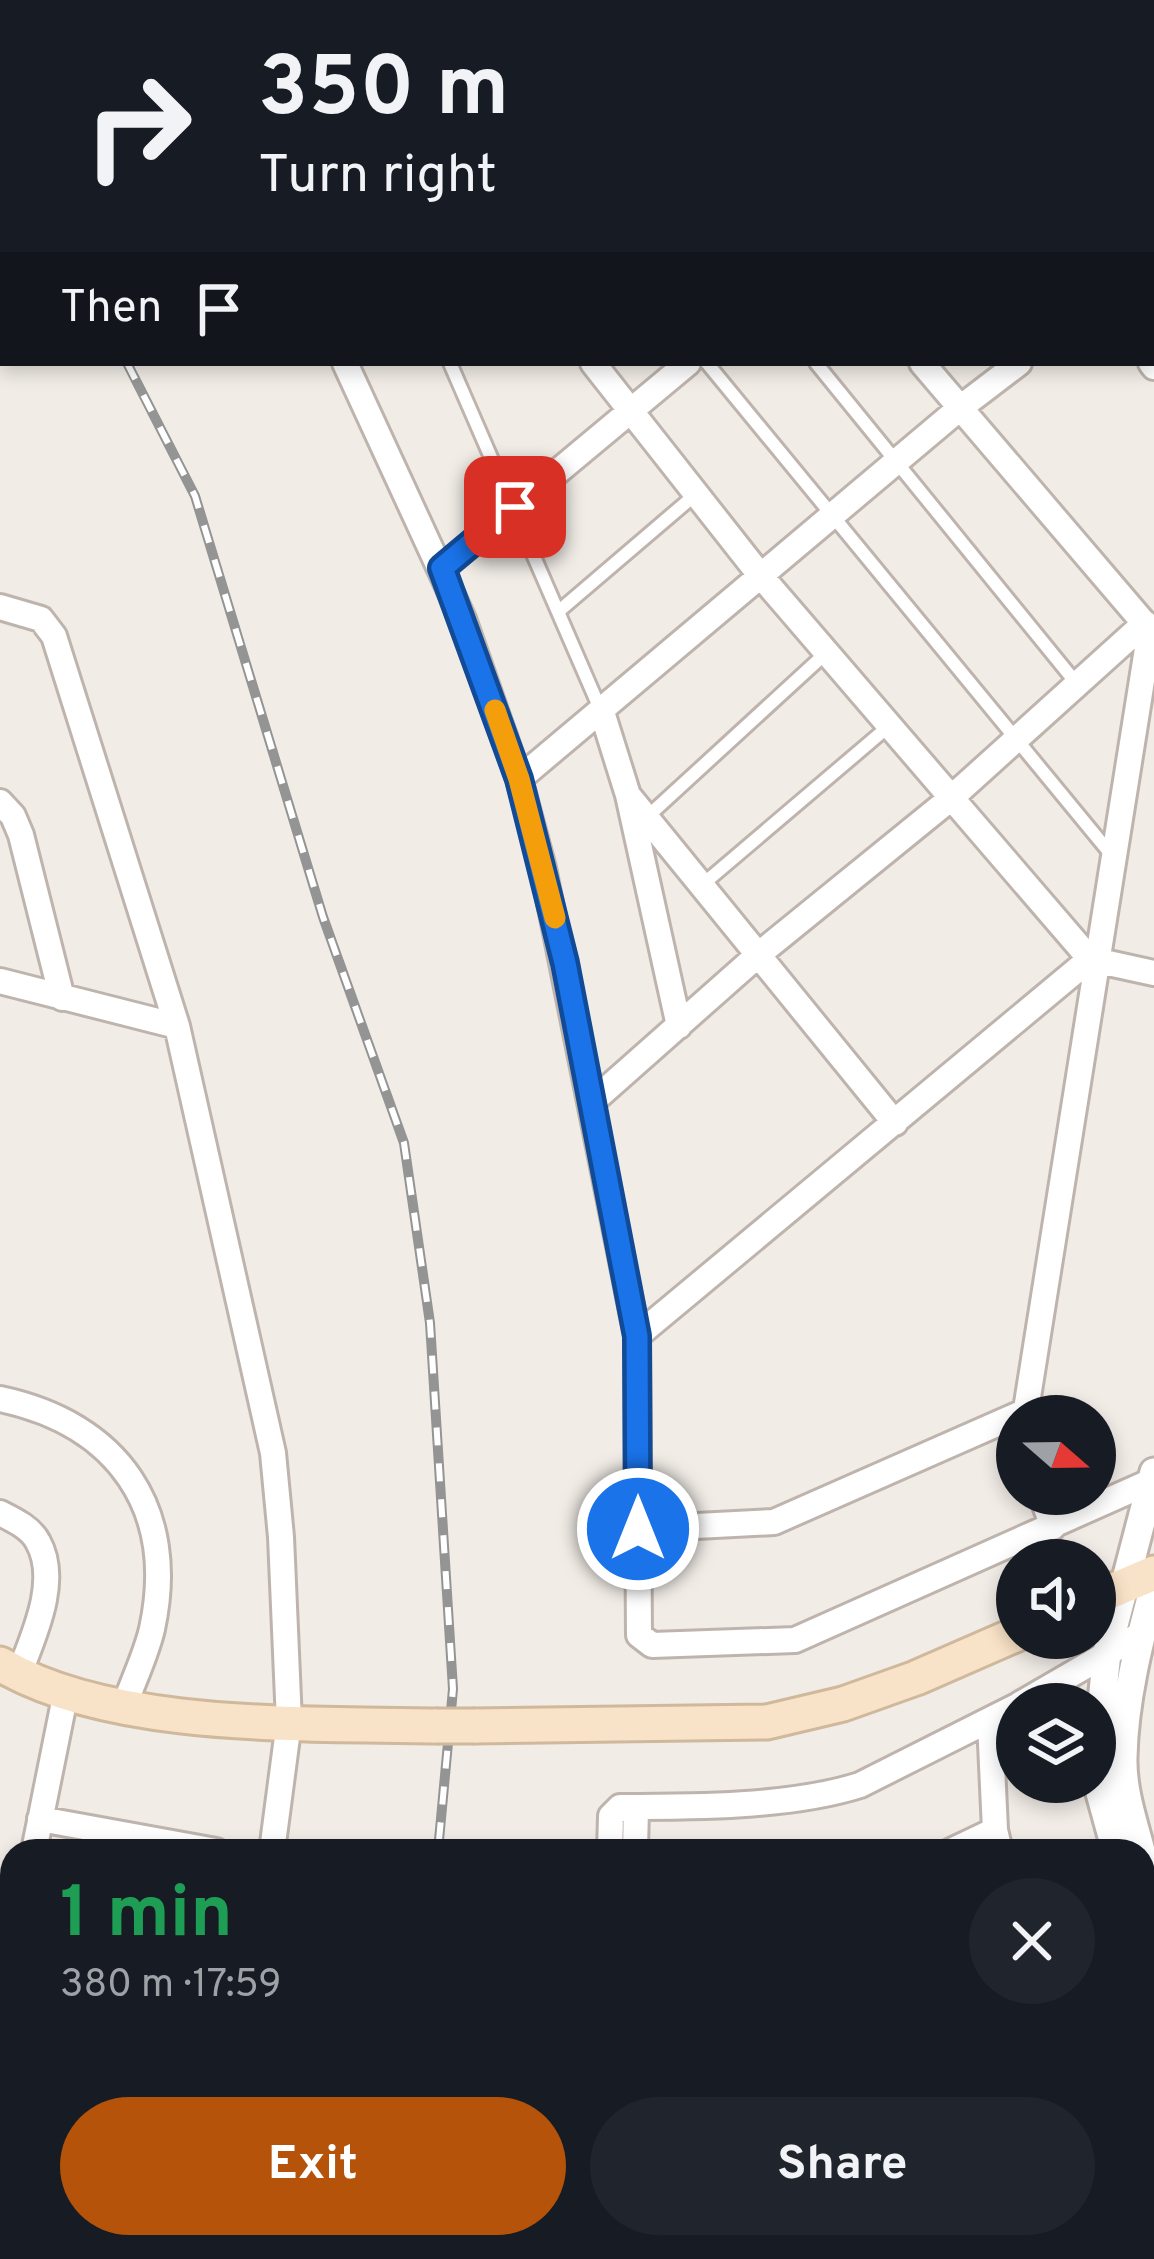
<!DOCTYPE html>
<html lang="en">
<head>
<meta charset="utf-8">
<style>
  body { margin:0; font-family:Overpass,sans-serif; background:#20242c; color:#f1f3f6; height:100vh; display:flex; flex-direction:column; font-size:45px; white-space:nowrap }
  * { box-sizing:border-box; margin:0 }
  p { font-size:39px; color:#9ea1a6 }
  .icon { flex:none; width:66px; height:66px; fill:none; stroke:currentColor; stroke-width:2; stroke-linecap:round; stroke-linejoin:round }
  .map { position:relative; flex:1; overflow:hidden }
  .details { position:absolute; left:0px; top:1839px; width:1155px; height:420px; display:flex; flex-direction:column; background:#171b24; border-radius:36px 36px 0 0; box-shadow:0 6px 18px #0003 }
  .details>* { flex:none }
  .top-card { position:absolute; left:0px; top:0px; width:1155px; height:366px; box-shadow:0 6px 18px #0003; background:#171b24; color:#f1f3f6; overflow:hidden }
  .needle { width:78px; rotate:110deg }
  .fabs { position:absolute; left:996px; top:1395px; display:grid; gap:24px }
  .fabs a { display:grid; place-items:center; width:120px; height:120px; border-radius:50%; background:#171b24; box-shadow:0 6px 18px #0003; font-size:60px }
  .pin { position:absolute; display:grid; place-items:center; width:102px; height:102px; color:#fff; margin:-51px; border-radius:24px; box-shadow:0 6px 18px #0006 }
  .me { position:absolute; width:132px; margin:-66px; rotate:0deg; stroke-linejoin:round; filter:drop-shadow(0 0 9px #0008) }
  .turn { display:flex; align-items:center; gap:42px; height:252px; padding:0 60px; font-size:54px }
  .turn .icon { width:156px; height:156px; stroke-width:2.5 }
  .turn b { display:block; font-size:84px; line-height:102px }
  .then { display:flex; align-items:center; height:114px; padding:0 60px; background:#0003; gap:24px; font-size:45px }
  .round { display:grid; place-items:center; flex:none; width:126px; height:126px; border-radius:63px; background:#20242c }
  .head { display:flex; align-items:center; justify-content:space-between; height:204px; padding:0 60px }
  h1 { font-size:72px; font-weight:700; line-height:90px; color:#1e9e55 }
  .cta { display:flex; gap:24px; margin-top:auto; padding:24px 60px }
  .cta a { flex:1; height:138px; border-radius:72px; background:#b45309; color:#fff; font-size:48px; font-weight:700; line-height:138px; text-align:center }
  .cta a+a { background:#20242c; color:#f1f3f6 }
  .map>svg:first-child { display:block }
</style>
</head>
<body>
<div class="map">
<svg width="1154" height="2259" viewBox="0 0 1154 2259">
  <rect width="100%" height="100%" fill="#f1ece6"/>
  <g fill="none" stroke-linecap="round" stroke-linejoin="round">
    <defs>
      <path id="service" d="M476,0L477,3
        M450,363L601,711
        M707,363L1114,858
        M816,363L1077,684
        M559,611L696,494
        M646,818L826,653
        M702,885L889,726"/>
      <path id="minor" d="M177,0L179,3
        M288,0L290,3
        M372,0L373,3
        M627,0L629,3
        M858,0L860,3
        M920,0V3
        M1043,0L1044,3
        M1072,0L1073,3
        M770,3L774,0
        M1117,3L1121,0
        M1152,135L1154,138
        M1152,192L1154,195
        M1152,256L1154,255
        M345,363L463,619L519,779L543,868L637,1336L639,1635L652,1645L795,1640L1154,1480
        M593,363L760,575L1090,959
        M922,363L1150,630L1025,1416
        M1151,363L1154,367
        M442,568L688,363
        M0,607L41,619L54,636L177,1026L273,1453L281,1537L289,1722L272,1851
        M602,712L628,795L679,1026
        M519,779L960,408L1019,363
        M628,795L895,1123
        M0,802L13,816L21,835L62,998
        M0,981L177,1026
        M592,1102L758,955L950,799L1145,623
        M637,1336L1090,959L1154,973
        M0,1399C118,1424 178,1509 152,1629C146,1655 133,1681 124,1707
        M1041,1494L1053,1527
        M0,1513C14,1520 31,1528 38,1542C60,1581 33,1637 19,1674
        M638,1529L774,1522L1026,1411
        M1020,1704L1141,1634
        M990,1722L995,1830L1000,1851
        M40,1819L216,1851
        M34,1851L66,1692
        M610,1851L611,1816L620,1807C693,1807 791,1807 860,1785L1017,1706
        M635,1851L636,1807
        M951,1851L995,1830
        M12,1979L6,2017L12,2062
        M0,2217L12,2229
        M30,2247L33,2259
        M1124,2247L1129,2259
        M143,2259L158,2247
        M226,2259L228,2247
        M542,2259L547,2247
        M664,2259L668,2247
        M765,2259L795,2250L834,2259
        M1015,2259L1017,2255"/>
      <path id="tertiary" d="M1116,1851L1100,1793V1721L1107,1652L1154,1472
        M1141,1851C1133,1821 1122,1789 1123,1757C1124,1701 1139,1641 1154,1587
        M1143,1856L1154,1894
        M1143,1950L1154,1988"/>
      <path id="secondary" d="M1095,1598L1154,1573
        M0,1664C113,1731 307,1723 436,1726
        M475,1726L767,1722L843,1704L916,1678L1017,1634"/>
    </defs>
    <use href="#service" stroke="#beb4ad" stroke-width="18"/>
    <use href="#minor" stroke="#beb4ad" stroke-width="30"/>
    <use href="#tertiary" stroke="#beb4ad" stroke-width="33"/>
    <use href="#secondary" stroke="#cfb89c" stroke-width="39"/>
    <use href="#service" stroke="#fff" stroke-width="12"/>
    <use href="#minor" stroke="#fff" stroke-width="24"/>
    <use href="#tertiary" stroke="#fff" stroke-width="27"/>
    <use href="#secondary" stroke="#f9e3c8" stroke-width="33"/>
    <defs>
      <path id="rail" d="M0,129L3,134
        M127,363L195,496L323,917L404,1143L430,1323L453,1689L438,1851
        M380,2259L383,2247"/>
    </defs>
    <use href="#rail" stroke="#949494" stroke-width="10"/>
    <use href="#rail" stroke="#fff" stroke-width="6" stroke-dasharray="18" stroke-linecap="butt"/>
    <defs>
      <path id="secondary-bridge" d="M436,1726H475"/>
    </defs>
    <use href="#secondary-bridge" stroke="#cfb89c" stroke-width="39" stroke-linecap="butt"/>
    <use href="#secondary-bridge" stroke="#f9e3c8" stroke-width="33"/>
  </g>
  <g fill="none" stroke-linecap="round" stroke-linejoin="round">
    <defs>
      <path id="route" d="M515,507L442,568L519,779L565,963L637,1336L638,1529"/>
    </defs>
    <use href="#route" stroke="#114b97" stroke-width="30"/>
    <use href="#route" stroke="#1a73e8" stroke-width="21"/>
    <path stroke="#f59e0b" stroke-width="21" d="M495,710L519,779L555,918"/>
  </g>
</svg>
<div class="fabs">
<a><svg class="needle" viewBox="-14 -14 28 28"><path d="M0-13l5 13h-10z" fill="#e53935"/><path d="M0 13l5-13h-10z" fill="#9ea1a6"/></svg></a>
<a><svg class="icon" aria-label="sound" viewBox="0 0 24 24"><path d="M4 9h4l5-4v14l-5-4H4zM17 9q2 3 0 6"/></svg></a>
<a><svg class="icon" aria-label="layers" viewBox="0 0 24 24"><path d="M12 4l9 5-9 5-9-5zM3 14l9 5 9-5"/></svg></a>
</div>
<div class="pin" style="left:515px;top:507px;background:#d93025"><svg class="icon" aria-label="arrive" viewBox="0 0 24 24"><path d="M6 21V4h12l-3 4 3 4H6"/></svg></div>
<svg class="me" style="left:638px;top:1529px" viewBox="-20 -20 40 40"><circle r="17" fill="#1a73e8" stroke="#fff" stroke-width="3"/><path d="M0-11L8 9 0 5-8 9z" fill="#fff"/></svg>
<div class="top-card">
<div class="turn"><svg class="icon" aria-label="right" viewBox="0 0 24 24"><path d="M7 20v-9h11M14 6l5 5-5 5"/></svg><div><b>350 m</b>Turn right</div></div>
<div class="then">Then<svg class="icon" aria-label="arrive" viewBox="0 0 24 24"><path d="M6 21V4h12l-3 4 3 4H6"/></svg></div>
</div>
<section class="details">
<div class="head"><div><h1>1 min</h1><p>380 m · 17:59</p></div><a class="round"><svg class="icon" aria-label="close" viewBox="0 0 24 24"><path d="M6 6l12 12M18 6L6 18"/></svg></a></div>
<div class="cta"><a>Exit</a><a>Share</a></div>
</section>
</div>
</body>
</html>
